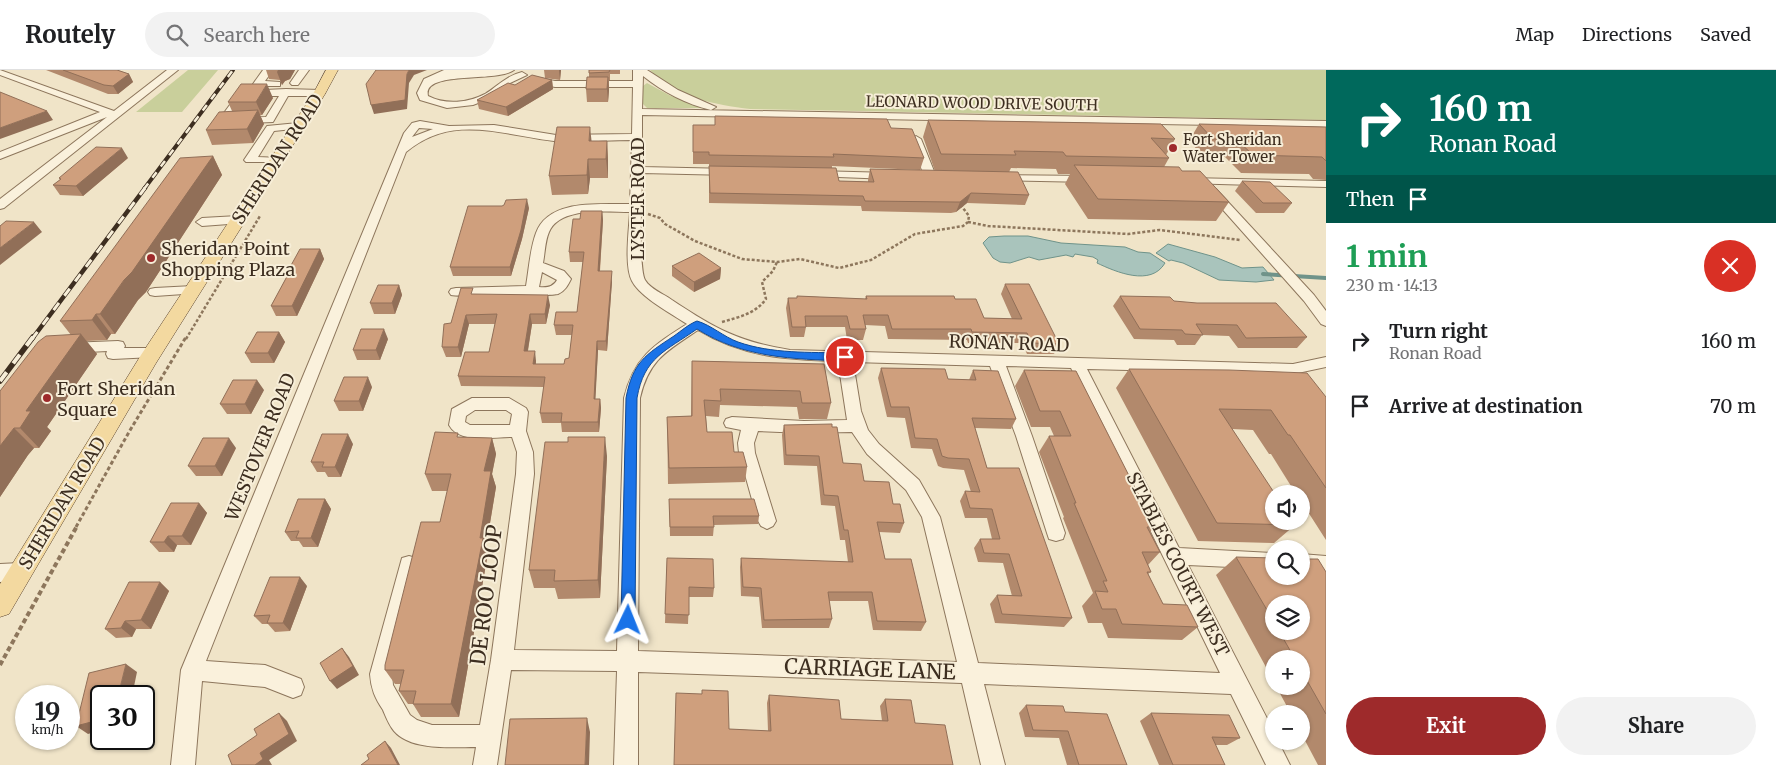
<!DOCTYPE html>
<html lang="en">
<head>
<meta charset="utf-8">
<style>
  body { margin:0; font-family:Merriweather,serif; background:#f2f2f2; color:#202124; height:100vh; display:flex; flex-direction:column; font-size:19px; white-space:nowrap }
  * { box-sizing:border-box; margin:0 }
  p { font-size:16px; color:#757577 }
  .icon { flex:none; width:28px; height:28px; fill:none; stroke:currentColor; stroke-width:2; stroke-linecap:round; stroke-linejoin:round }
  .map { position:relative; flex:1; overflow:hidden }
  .details { display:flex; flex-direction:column; background:#fff; width:450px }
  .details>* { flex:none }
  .top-card { background:#00695c; color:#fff; overflow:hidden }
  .fabs { position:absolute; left:1265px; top:415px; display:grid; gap:10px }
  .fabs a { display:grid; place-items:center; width:45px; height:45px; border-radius:50%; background:#fff; box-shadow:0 1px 4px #0004; font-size:25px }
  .speed { position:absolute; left:15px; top:615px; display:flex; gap:10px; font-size:25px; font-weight:700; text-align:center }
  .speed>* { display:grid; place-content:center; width:65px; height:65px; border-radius:50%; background:#fff; box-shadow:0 1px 4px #0004; line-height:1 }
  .speed small { font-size:12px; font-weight:400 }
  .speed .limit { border:2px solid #111; border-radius:8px; background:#fff; color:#111 }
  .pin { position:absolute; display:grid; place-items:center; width:42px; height:42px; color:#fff; margin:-21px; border:2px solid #fff; border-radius:50%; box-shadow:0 1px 5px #0007 }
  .me { position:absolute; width:55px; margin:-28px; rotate:2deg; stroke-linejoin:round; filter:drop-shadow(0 0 4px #0008) }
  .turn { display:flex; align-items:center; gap:18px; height:105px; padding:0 20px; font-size:22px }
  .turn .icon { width:65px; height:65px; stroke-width:2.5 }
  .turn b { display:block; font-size:35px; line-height:42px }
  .then { display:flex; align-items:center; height:48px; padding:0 20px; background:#0003; gap:10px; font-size:19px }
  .round { display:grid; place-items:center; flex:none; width:52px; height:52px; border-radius:26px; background:#f2f2f2 }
  .summary { display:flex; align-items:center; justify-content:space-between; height:85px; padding:0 20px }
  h1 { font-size:30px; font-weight:700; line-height:38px; color:#1e9e55 }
  .cta { display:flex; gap:10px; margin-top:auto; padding:10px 20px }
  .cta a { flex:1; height:58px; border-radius:30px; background:#9e2a2b; color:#fff; font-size:20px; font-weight:700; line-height:58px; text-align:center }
  .cta a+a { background:#f2f2f2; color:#202124 }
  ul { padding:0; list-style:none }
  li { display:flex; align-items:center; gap:15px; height:65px; padding:0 20px }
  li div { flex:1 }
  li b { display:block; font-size:19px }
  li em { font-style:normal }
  header { display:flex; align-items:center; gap:30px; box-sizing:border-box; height:70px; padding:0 25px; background:#fff; border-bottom:1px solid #e0e0e0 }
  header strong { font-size:24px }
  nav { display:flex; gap:28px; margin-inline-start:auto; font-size:18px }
  .search { width:350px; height:45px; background:#f2f2f2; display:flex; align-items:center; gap:12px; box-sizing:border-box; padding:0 18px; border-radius:28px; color:#757577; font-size:19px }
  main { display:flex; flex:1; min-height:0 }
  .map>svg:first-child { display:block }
</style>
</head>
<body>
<header>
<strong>Routely</strong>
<div class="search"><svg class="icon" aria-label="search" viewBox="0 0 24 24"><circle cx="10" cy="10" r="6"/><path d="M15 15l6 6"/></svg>Search here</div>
<nav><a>Map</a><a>Directions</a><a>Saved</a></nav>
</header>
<main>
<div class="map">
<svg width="1326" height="695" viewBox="0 0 1326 695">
  <rect width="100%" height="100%" fill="#f0e4c8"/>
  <path fill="#c9cf9b" d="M188,0H218L182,42H136Z
    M650,0H1326V50L750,39C716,35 673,27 650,0Z
    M647,13L669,25L703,38H647L643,34V16Z"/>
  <path fill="#a9c4bc" stroke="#6f938a" d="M1004,166H1028L1061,173L1125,177L1138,182L1150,183L1165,193C1151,217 1116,202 1097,193L1098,190L1093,187L1075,184L1073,187L1066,185L1039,190L1029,187L1010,193L1000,192L993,188L983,173L989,167Z
    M1168,174L1215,187L1242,198L1263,197L1274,210L1256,212L1219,210L1183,193L1171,190L1169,191L1156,183Z"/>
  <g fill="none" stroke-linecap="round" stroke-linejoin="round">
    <path stroke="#6f938a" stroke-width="4" d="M1263,204L1326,208"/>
    <defs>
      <path id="minor" d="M0,0L114,41L167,0H178L4,138L0,139V129L107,47L0,89V82L100,42L0,5Z
        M263,0H273L265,11L280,12V16H255L253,14Z
        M299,0H309L298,15H292L290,13Z
        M444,0H514C497,13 422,0 428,26C445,35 468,33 485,24C498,16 506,6 522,2L527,5L510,13L491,28L473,35L447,38L420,30L417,23L424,9Z
        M633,0H647L678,20L716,37L711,40C686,34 663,22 643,6L642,39L1326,51V57L642,45V97L731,99L737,102L731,105L642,103C642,123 638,197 645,210C650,219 664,224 672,230C714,258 739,272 790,280L1293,294L1326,287V297L1293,304L1087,299L1179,478L1274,483V499L1188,495L1274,662V671H1278L1290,695H1266L1231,624L984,614L1005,695H981L962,613L638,602V695H614L617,601L511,600L497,695H473L476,677C453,677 411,681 394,661C389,655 386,647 383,640C375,628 371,619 370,604L402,488L409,486L416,488L419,494L392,604L393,615L410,645L417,650L432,655H480L491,590L516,404L517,382L512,367C493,367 459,374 449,355L452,339L472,328H509L526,338L528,342L526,361L533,382L534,404L514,580L617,581L624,328C634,287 654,275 687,254C672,244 640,227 632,211C624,196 629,160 630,142C607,142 560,136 549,162C545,171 545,183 543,193L564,201L571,209C568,215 565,221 558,224C551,226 460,227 451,225L449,222L451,219L456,218L526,216C529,199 530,179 536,163C549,128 600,135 630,134L632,70C606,70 580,73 554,71C501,65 453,43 406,82L206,591L265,595L301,609L304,617L301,625L293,628L265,617L202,611L195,695H171L181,600L404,63L412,53L420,51L449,56L494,55L556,65L632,64L633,17H555L530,12L528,10L533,7L555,11H633ZM419,58L433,59L412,67ZM542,202L557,210C553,217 547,218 539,217ZM698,260C742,287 788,290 838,291L847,350L804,351L732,347L726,349L724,353L726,357L741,360L738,373L739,383L758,451L761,456L767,459L773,456L776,451L755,383L754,373L758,361L804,363L852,362L867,384L906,420L922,447L957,592L638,581L640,328C649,289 667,281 698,260ZM853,292L990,296L1016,366L1047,463L1049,469L1056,471L1063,469L1065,463L1032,366L1006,296L1071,298L1220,603L978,593L940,447L919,410L879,374L868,360L861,341ZM475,340H506L512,344L510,355H470L465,352L466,346Z
        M286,19L320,20L325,23L320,26H288L273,52L223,54L218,51L240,21ZM246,26H279L266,47L230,48Z
        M298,53L302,54L303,56L302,58L274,61L258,87L280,88L282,90L280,92H246L244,90L267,56Z
        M916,66L921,69L936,106L934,108L930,109L924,106L911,69Z
        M816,101L891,103L897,106L891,109L812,106L810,104L812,102Z
        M1001,105L1089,106L1095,109L1089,112L997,110L995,108Z
        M1188,108L1326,111V117L1184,113L1182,111Z
        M1212,118L1216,119L1314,225L1326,241V256L1321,254L1304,231L1208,123L1206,121L1208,119Z
        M238,146L242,147L244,150L242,153L202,156L196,152L202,148Z
        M193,216L198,217L200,220L198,223L155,226L150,225L148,222L150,219L155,218Z
        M118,271L123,272L125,276L124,278H158L160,282L158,286L153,287L113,289L108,288L106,284L107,281L69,283L64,282L62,278L64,274L69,273Z
        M1301,484L1326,486V502L1301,500Z
        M20,493L27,496L30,502L27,508L20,511L0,512V494Z"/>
      <path id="major" d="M326,0H338L325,24L156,293L9,544L0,547V514L141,285L313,24Z"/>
    </defs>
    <use href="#minor" stroke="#8d765c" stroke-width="2"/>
    <use href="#major" stroke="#5b4430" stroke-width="1"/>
    <path stroke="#8d765c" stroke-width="2.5" stroke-dasharray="3 2" stroke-linecap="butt" d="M648,144L660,148L665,154L695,171L742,189L777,192L800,189L839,198L871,190L915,164L963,156L968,152L969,146L960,134
      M968,152L988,156L1128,164L1160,160L1240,170
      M722,252C739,247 755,244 766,229L762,212L773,201L777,192
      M186,269L260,146"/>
    <path stroke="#8d765c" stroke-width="3" stroke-dasharray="4 2.5" stroke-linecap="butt" d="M76,457L129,362L186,267"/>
    <path stroke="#8d765c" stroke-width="4" stroke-dasharray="5 3" stroke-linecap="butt" d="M0,595L77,456"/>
    <use href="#minor" fill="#faf1dc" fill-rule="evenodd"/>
    <use href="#major" fill="#f3d9a0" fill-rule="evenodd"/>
    <defs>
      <path id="rail-far2" d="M144,119L233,0"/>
      <path id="rail-far1" d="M32,269L145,118"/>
      <path id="rail" d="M0,311L33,267"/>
    </defs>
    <use href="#rail-far2" stroke="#3d2e20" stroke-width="4"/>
    <use href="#rail-far1" stroke="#3d2e20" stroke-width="4.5"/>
    <use href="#rail" stroke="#3d2e20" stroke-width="5.5"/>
    <use href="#rail-far2" stroke="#f7eed8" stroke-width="2.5" stroke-dasharray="7" stroke-linecap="butt"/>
    <use href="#rail-far1" stroke="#f7eed8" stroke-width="3" stroke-dasharray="9" stroke-linecap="butt"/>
    <use href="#rail" stroke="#f7eed8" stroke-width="4" stroke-dasharray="11" stroke-linecap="butt"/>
  </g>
  <path fill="#b2896c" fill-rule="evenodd" d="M46,0H117L129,4L133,12L118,24H108Z
    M266,0H295L290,9L285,11L282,15L280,10L269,9Z
    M544,0H561L560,10L545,8Z
    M589,0H620V4H610V10H609V20L608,32H587L586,19L589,7Z
    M552,10L553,19L508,46L479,39L477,30L515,15Z
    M273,28L262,45H260L264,54L253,73L212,75L206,60L232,41L228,32Z
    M715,46L891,58L924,88L920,100L832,96V98L839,111L868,112V110L870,99L935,101L923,67L928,50L1175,69L1166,85L1169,88L1164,97L1182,101L1229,132L1216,151L1088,149L1065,114L1070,104H1058L1056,99L1011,98L1009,102L1029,125L1025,135L967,133L956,142L951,143L862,141L861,136L709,133V94H693V55H715Z
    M1199,54L1326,57V110L1313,109L1309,104L1241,103L1225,87L1203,86L1189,71Z
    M592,71H607L608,90V108H590L588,124L552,125L549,106Z
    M213,86L222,105L146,222L138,230L115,264H111L107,270L86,271L97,284L47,357L51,361L39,378H34L28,385L0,427V321L71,265L60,251Z
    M128,88L83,126L60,125L53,115L60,110L59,108Z
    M1242,111L1292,133L1284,143H1256L1235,121Z
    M529,138L522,169L511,206H453L450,197Z
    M602,141L603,150L600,201L612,211L607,281L598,280L595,329H600L601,338L599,362H562L561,353H542L540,343L544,317L461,316L458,306L489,282L495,254H469L461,287H446L442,277L451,253L474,224L550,235L546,254H532L528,281L536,291V294H564L569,288L572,265H556L554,255L577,242L583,192H570L569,182L580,149Z
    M320,179L324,189L297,246H276L271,236L290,201L289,199Z
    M672,196L721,198L720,209L694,222L672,206Z
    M1005,214L1059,274L1054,284H1027L1022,273H968L967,270L888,269L885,256L865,255L866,259L863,270H847L845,257H806L804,267H790L786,238L788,228H797V226L865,229L866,226L955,229L984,248L1012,249L1001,224Z
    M399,215L402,225L395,244H374L370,233Z
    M1120,226L1174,231L1307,267L1297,278H1238L1229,266L1202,265L1195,275H1177L1174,270L1134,269L1113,236Z
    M279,262L285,272L274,293H251L245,283Z
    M388,269L380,290H357L353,280Z
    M692,291L824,294L831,333L827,349H799L797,337L720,335L719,347L706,346L707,362L734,382L747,397L745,412L668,414L667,347L691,346Z
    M881,298L948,309L969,310L973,300L1016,349L1011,359L975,358L987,398L1072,548L1064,557L995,553L990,534L997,525L1012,526L1003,493L978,492L974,478L980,469H992L987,448H965L960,431L965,421L971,422L964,400L943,398L938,396L932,379L911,378L905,348L887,347L878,308Z
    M1129,299L1326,327V470L1301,431V424H1296L1271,384H1269L1253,360L1232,359L1295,455L1274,473L1198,471L1116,318Z
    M1024,300L1076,301L1155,457L1150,462L1160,482L1148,495L1151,502L1148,504L1163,534L1198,557L1182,570L1108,568L1102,553H1088L1082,536L1093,523L1063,448L1064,447L1039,382L1049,366H1054L1050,357H1031L1015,316Z
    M372,317L363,341H339L334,331Z
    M264,320L251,344H227L220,334Z
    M784,355L843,393L893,434L904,453L900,463L879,462L885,489L926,552L921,561L873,560L868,531H829L832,549L829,558H762L759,527L741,526L740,497L741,488L848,492L845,470H840L835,436L821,435L817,396L784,395L782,365Z
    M459,367L492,368L496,384L492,404L496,417L486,477L488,483L459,647H421L413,634H408L399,621L401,614H395L385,600L440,452L448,421H432L425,404Z
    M353,374L341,407H328L325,402H317L311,392Z
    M236,378L222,406H196L188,396Z
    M607,386L600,528L558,529L555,518H534L529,500Z
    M325,429L331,439L318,477H303L299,471H291L285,462Z
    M669,429L759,446L758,454L714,455L713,466H670Z
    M199,433L207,443L191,475H177L174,482H159L150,472Z
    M1236,487L1326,502V695H1318L1301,663V644H1291L1276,616H1301V589H1274V612L1216,505ZM1274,534L1301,561H1274Z
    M667,488L714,518L713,527H689L688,554L665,553Z
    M160,512L169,521L151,559H136L132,567L116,568L105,559Z
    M307,516L290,561L275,562L268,554H262L254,546Z
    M702,620L729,659L768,661L767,633L769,625L841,649L882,651L880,636L885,629L915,653L674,695L702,624Z
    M1026,635L1065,642L1127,695H1067L1059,668L1025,667L1019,643Z
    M1151,643L1240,668L1227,675H1215L1225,695H1159L1140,651Z"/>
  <path fill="#916f58" d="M278,0H295L290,9L285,11L282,15L277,2Z
    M409,0H427L414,5L409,13L407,39L374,44L371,35L407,4Z
    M559,0H561L560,10L559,1Z
    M129,4L133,12L118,24L113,16Z
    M608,7L609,20L608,32L607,19Z
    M552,10L553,19L508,46L506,37Z
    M267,14L273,28L262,45L256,32Z
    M258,40L264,54L253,73L247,59Z
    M47,41L53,50L0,69V58Z
    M590,57L592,75L591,90L589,71Z
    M607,71L608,90V108L606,89Z
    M122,78L128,88L83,126L76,116Z
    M213,86L222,105L146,222L138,230L115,264L100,244Z
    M588,89L590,108L588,124L587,105Z
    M971,123L967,133L956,142L960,132Z
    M527,129L529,138L522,169L511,206L510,197Z
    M602,141L603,150L599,211L598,201Z
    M34,152L42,162L0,195V178Z
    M320,179L324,189L297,246L292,236Z
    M721,198L720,209L694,222V212Z
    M612,201V211L607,281L606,271Z
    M399,215L402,225L395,244L392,233Z
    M548,225L550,235L546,254L545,244Z
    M96,244L111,264L107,270L92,250Z
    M530,244L532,254L526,291L524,281Z
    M466,245L469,254L461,287L458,277Z
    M384,259L388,269L380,290L376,280Z
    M279,262L285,272L274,293L268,283Z
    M81,264L97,284L47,357L51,361L39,378L20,358L26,341Z
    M597,271L598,280L595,338L594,329Z
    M535,281L536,291L534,304L533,294Z
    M368,307L372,317L363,341L359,331Z
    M257,310L264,320L251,344L245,334Z
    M600,329L601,338L599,362L598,352Z
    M14,358L34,378L28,385L0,427V376Z
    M348,364L353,374L341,407L335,397Z
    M605,367L607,386L600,528L598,510Z
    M229,368L236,378L222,406L215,396Z
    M492,368L496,384L492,404L496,417L486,477L488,483L459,647L451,634L480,468L484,401Z
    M325,429L331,439L318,477L311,468Z
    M199,433L207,443L191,475L182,466Z
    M168,466L177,475L174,482L164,472Z
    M300,507L307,516L290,561L283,553Z
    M160,512L169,521L151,559L141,550Z
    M125,551L136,559L132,567L121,558Z
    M342,578L349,587L359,605L337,619L330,611Z
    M126,594L137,602L132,626H118Z
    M101,642V660L88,664L76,656L97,643Z
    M279,643L287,651L297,671L269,690L272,695H255Z
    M587,648L590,662L589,695H585Z
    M385,671L391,678L400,695H398Z"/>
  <path fill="#cf9f7d" stroke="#916f58" d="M63,0H117L129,4L113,16L104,15Z
    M376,0H409L407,4L405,30L371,35L366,14Z
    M589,0H610L609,2L589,3Z
    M532,5L552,10L506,37L477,30L508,13L515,15Z
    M587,7H608L607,19H586Z
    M241,14H267L256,32H228Z
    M0,22L47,41L0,58Z
    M258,40L247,59L206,60L219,42Z
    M715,46L887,49L891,58L912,59L924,88L833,84L834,87L709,85V82H693V55H715Z
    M928,50L1161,54L1175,69L1151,68L1169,88L1066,86L1063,82L1014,81L1016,85L941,84Z
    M1199,54L1326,57V91L1322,87L1253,85L1236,69H1213Z
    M557,57H590L589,71H607L606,89H588L587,105L549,106Z
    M96,77L122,78L76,116L53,115L61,109L59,108Z
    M213,86L132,202L124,210L100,244H96L92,250L60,251L180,88Z
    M1074,95L1179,97L1182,101H1200L1229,132L1098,129Z
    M709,96L836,98L839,111L874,112L870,99L1018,102L1029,125L971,123L960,132H955L865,131L863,126L710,123Z
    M1242,111L1270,112L1292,133H1263Z
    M527,129L521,160L510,197H450L468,136H502L504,135L506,130Z
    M581,141H602L598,201H612L606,271H597L594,329H600L598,352H561L562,343H540L545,307L458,306L465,282H489L497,244L466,245L458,277H442L444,254L451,253L461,218H473L471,224L548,225L545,244H530L524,281H535L533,294H564L565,289L569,288L573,255H554L556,242H577L584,182H569L573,149H580Z
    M6,151L34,152L0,178V156Z
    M300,179H320L292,236H271L291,199H289Z
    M699,183L721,198L694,212L672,196Z
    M1005,214H1029L1059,274L1032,273L1027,263L972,262L971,259H892L888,245H863L866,259H850L847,246H805L806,257H792L788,228H797V226L867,229L866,226H954L955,229H976L984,248L1022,249Z
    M378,215H399L392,233H370Z
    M1120,226L1170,227L1174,231L1197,233H1276L1307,267L1246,268L1237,255L1196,254L1203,265L1185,264L1182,260L1140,259Z
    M361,259H384L376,280H353Z
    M257,262H279L268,283H245Z
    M81,264L26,341H31L20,358H14L0,376V321L38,272L46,266Z
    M692,291L824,294L831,333H802L800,321L720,319L721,331L704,330L707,362H732L734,382H743L747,397L669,398L667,347L692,346Z
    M881,298L945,299L948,309L976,310L973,300L998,301L1016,349L972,348L987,398H1019L1072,548L1002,544L997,525L1022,526L1009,484L984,483L980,469H1000L992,439L970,438L965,421L980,422L969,389L948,388L942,386L937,369L915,368L909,337H891Z
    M1129,299L1229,300L1307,303L1326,327V418L1290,365H1288L1271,340L1219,339L1275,424H1274V451H1293L1295,455L1217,453Z
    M1024,300L1076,301L1155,457H1147L1160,482H1142L1151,502H1147L1163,534L1187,535L1198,557L1122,554L1116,539H1102L1095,521L1108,522L1103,511H1107L1074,433H1076L1049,366H1071L1060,341H1040Z
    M344,307H368L359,331H334Z
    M233,310H257L245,334H220Z
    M832,354V357H837L843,393L861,394L864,411L889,412L893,434H900L904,453L877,452L885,489H911L926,552L877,551L872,522H828L832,549L764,550L761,518L743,517L741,488L853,492L848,460H844L838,426L824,425L819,386L786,385L784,355Z
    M435,362L458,363L457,367L492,368L484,401H491L480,468H483L451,634H413L416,621H399L404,600H385V595L421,452H440L451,404H425Z
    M322,364H348L335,397H322L324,392H311Z
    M568,367H605L598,510L554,511L555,500H529L545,372H568Z
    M203,368H229L215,396H188Z
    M298,429H325L311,468H296L299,461L285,462Z
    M669,429H754L759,446H713L714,457H670Z
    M171,433H199L182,466H168L164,472H150Z
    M1236,487L1274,488V506H1301V489H1318L1326,502V644L1301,600V589H1295L1279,561H1301V534H1274V552Z
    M667,488L713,489L714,518L689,517V545L665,544Z
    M270,507H300L283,553H267L270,545L254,546Z
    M129,512H160L141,550L125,551L121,558L105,559Z
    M342,578L353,596L330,611L320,593Z
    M126,594L118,626H101V642L97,643L95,651L76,656L89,603Z
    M702,620L728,621L729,659L771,661L769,625L839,630L841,649L888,651L885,629L911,630L915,653L945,655L953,695H674L676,623L702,624Z
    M1026,635L1063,636L1065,642L1107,644L1127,695H1079L1068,661L1033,660Z
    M279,643L289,664L260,683L263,689L255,695H232L228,685L257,665L254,659Z
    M1151,643L1229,645L1240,668L1212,667L1225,695H1173Z
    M587,648L585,695H505L510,649Z
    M385,671L398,695H361L369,689L367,685Z"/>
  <path fill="#1a73e8" stroke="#114b97" d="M697,251C711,255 724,267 738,272C772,284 810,282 845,283L851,287L845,291C793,289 743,288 697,259C666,281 644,287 637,328L635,550L633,554L628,556L623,554L621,550L626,328C633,292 645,285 674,266C681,261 689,254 697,251Z"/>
  <g fill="#9e2a2b" stroke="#f7eed8" stroke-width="2">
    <circle cx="1173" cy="78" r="5"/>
    <circle cx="151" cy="188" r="5"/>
    <circle cx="47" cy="328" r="5"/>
  </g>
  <g text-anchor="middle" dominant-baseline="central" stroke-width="4" stroke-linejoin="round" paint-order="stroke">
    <g font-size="15" fill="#3d2e20" stroke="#f7eed8">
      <text transform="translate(982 33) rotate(1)">LEONARD WOOD DRIVE SOUTH</text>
    </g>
    <g font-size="15" fill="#3d2e20" stroke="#f7eed8" text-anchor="start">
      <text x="1183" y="69">Fort Sheridan<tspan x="1183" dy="17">Water Tower</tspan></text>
    </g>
    <g font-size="18" fill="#3d2e20" stroke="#f7eed8">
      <text transform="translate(277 89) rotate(-57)">SHERIDAN ROAD</text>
      <text transform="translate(637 129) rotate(-90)">LYSTER ROAD</text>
      <text transform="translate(1009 273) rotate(2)">RONAN ROAD</text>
      <text transform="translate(260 377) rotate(-68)">WESTOVER ROAD</text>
      <text transform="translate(62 433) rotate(-59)">SHERIDAN ROAD</text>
      <text transform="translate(1178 494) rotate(63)">STABLES COURT WEST</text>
    </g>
    <g font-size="18" fill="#3d2e20" stroke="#f7eed8" text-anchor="start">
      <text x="161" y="178">Sheridan Point<tspan x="161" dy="21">Shopping Plaza</tspan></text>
      <text x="57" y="318">Fort Sheridan<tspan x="57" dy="21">Square</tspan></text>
    </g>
    <g font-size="21" fill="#3d2e20" stroke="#f7eed8">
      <text transform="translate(486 525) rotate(-83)">DE ROO LOOP</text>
      <text transform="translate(870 599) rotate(2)">CARRIAGE LANE</text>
    </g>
  </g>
</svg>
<div class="fabs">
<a><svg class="icon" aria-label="sound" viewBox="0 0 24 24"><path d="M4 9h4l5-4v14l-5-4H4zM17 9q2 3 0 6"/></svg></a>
<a><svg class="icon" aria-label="search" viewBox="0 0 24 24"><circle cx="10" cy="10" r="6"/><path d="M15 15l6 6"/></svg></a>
<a><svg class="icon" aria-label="layers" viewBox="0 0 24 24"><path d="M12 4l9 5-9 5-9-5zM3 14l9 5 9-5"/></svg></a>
<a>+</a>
<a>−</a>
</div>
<div class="speed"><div>19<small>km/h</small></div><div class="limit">30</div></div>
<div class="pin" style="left:845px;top:287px;background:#d93025"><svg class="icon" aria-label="arrive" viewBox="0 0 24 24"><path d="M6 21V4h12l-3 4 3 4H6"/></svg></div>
<svg class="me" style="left:628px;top:550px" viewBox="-20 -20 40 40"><path d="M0-17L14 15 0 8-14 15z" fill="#1a73e8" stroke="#fff" stroke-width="4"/></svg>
</div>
<section class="details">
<div class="top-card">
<div class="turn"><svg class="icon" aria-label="right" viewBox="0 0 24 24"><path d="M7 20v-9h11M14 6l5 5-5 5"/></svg><div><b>160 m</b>Ronan Road</div></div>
<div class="then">Then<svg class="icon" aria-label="arrive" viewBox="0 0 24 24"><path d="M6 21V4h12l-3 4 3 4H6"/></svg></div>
</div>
<div class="summary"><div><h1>1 min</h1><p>230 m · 14:13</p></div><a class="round" style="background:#d93025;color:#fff"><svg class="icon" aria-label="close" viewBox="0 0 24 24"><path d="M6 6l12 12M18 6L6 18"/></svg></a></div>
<ul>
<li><svg class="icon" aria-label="right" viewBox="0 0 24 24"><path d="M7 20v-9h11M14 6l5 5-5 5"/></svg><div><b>Turn right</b><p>Ronan Road</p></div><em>160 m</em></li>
<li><svg class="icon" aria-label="arrive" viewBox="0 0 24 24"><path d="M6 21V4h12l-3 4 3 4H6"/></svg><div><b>Arrive at destination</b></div><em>70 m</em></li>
</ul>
<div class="cta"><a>Exit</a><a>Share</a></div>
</section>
</main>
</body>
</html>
